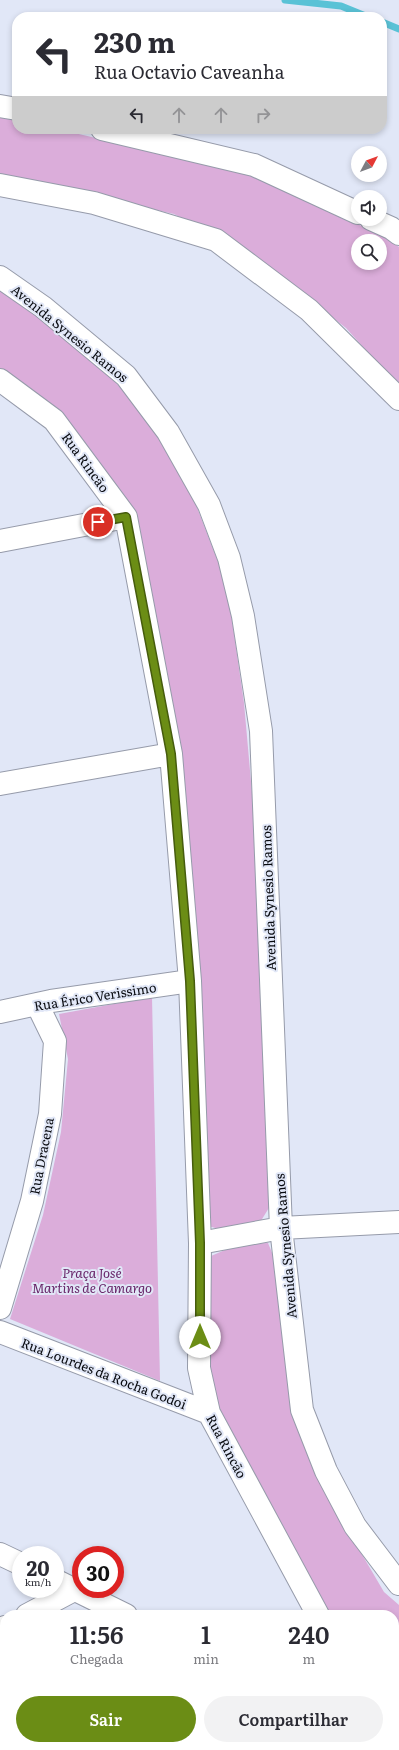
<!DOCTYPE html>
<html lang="pt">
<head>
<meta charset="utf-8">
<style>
  body { margin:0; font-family:Literata,serif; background:#f2f2f3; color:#2b2b33; height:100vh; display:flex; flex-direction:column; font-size:15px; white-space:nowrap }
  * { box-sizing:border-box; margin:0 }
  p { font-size:13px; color:#7c7c81 }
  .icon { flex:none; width:22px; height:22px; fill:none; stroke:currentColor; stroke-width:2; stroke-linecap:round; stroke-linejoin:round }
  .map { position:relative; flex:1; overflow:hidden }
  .details { position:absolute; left:0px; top:1610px; width:399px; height:140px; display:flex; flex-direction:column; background:#fff; border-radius:16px 16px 0 0; box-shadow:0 2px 6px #0003 }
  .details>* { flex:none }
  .top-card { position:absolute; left:12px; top:12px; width:375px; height:122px; border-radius:16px; box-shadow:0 2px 6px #0003; background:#fff; color:#2b2b33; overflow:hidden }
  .needle { width:26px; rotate:49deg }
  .tools { position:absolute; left:351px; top:146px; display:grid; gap:8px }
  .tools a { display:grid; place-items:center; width:36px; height:36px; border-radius:50%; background:#fff; box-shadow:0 2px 6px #0003; font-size:20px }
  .speed { position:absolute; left:12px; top:1546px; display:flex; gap:8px; font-size:20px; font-weight:700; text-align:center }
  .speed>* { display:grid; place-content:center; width:52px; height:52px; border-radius:50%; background:#fff; box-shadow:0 2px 6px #0003; line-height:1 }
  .speed small { font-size:10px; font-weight:400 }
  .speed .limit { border:6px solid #d22; background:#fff; color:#111 }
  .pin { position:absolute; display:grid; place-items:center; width:34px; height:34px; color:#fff; margin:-17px; border:2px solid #fff; border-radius:50%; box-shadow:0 1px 4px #0007 }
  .me { position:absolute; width:44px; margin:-22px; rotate:0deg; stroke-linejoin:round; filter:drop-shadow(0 0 3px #0008) }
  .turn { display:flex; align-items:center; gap:14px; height:84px; padding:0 16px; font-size:18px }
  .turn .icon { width:52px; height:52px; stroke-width:2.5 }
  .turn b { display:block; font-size:28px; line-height:34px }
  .lanes { display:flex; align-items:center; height:38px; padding:0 16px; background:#0003; justify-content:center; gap:20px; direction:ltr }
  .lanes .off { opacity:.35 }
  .eta { display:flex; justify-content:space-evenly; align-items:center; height:68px; text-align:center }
  .eta b { font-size:24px; font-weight:600; line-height:28px }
  .cta { display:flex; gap:8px; margin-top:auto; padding:8px 16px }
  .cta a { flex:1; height:46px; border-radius:24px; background:#6b8d15; color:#fff; font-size:16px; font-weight:600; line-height:46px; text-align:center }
  .cta a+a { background:#f2f2f3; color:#2b2b33 }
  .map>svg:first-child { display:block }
</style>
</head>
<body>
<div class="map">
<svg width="399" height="1750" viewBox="0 0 399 1750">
  <rect width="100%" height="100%" fill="#e1e7f7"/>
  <path fill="#dbadda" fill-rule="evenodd" d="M0,116L17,120V129H57L252,174L387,238L399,247V387L346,328L253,255L174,214L16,178L0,176ZM358,241H380V263H358Z
    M0,286L109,374L157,433L193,497L227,585L244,703L256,838L275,1198L259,1224L229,1232L205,1225L170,701L139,524L80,437L29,387L0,368Z
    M152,997L160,1381L10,1319L43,1215L61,1132L68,1059L59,1014Z
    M268,1243L275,1260L326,1493L384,1592L399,1605V1696L394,1690V1615H331L225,1430L209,1376L207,1320L211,1256L239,1244Z
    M5,1660V1745H303L310,1750H0V1663Z"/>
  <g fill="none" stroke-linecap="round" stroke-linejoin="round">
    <path stroke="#5ac2d6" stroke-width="7" d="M285,0L341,6L368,17
      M382,22L399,29"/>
    <defs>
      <path id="minor" d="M0,277L43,307L126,376L168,432L209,505L229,558L243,616L261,731L281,1228L302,1410L326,1471L355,1526L399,1584
        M0,380L54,420L126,517L171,754L190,981L200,1243L199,1368L209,1413L318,1615
        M0,541L126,517
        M0,784L171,754
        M0,1012L51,1001L190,981
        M200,1243L281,1228L399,1222
        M0,1308L32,1201L50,1114L55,1041L37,1004
        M0,1332L209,1413
        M0,1554L21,1564
        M55,1580L126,1615
        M27,1615L74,1590
        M0,1630L5,1627
        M394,1705L399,1711
        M391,1745L399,1748"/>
      <path id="major" d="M0,106L17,109
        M102,129L254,165L358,213
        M0,185L94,203L216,240L309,310L399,399
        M371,219L391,228L399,234"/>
    </defs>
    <use href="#minor" stroke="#969baa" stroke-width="24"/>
    <use href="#major" stroke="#969baa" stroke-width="24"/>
    <use href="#minor" stroke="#fff" stroke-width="22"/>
    <use href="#major" stroke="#fff" stroke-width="22"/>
  </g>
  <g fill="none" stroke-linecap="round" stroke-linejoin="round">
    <defs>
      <path id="route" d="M98,522L126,517L171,754L190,981L200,1243V1337"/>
    </defs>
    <use href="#route" stroke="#465c0e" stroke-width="10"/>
    <use href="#route" stroke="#6b8d15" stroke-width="7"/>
  </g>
  <g text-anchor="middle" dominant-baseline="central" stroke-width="4" stroke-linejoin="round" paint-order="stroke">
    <g font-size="13" fill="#090b10" stroke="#e1e7f7">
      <text transform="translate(70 333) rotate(39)">Avenida Synesio Ramos</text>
      <text transform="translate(86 462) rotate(54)">Rua Rincão</text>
      <text transform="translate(268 898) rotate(-92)">Avenida Synesio Ramos</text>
      <text transform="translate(95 996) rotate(-9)">Rua Érico Verissimo</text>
      <text transform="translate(41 1156) rotate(-79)">Rua Dracena</text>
      <text transform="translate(285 1246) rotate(-95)">Avenida Synesio Ramos</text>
      <text transform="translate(104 1373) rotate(21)">Rua Lourdes da Rocha Godoi</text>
      <text transform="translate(227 1446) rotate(62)">Rua Rincão</text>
    </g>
    <g font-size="13" font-style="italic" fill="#682569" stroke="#e1e7f7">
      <text x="92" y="1272">Praça José<tspan x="92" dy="15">Martins de Camargo</tspan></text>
    </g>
  </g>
</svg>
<div class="tools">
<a><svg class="needle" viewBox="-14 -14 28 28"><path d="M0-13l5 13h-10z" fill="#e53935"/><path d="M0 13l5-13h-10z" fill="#7c7c81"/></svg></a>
<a><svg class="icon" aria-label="sound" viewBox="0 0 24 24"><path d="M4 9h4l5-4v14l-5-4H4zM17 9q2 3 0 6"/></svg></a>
<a><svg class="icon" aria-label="search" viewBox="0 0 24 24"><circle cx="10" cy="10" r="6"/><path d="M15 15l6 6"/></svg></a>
</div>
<div class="speed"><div>20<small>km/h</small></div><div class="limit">30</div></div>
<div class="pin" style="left:98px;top:522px;background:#d93025"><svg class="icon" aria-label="arrive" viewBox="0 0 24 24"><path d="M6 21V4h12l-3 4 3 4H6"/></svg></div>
<svg class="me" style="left:200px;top:1337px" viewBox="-20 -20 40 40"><circle r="19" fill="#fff"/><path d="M0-13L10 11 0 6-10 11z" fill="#6b8d15"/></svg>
<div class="top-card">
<div class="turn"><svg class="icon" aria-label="left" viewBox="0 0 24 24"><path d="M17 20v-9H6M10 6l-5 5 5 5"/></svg><div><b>230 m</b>Rua Octavio Caveanha</div></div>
<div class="lanes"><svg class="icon" aria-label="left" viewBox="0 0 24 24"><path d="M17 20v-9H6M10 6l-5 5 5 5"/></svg><svg class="icon off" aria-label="ahead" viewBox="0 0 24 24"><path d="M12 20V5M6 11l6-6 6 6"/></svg><svg class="icon off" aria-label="ahead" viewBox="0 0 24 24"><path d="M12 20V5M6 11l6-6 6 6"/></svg><svg class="icon off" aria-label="right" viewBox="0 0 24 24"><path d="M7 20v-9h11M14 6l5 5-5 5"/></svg></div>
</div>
<section class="details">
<div class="eta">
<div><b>11:56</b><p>Chegada</p></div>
<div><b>1</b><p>min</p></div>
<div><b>240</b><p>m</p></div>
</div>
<div class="cta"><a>Sair</a><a>Compartilhar</a></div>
</section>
</div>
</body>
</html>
